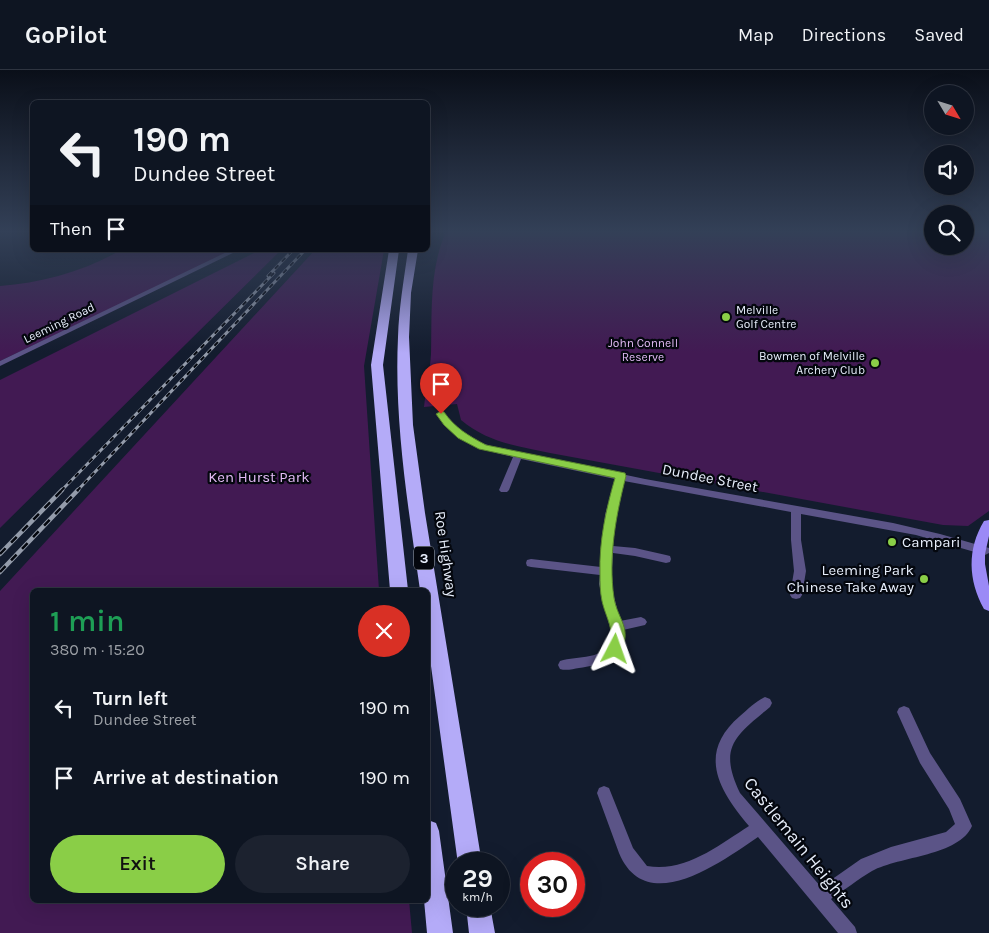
<!DOCTYPE html>
<html lang="en">
<head>
<meta charset="utf-8">
<style>
  body { margin:0; font-family:Karla,sans-serif; background:#1c222f; color:#f1f3f6; height:100vh; display:flex; flex-direction:column; font-size:19px; white-space:nowrap }
  * { box-sizing:border-box; margin:0 }
  p { font-size:16px; color:#9b9fa5 }
  .icon { flex:none; width:28px; height:28px; fill:none; stroke:currentColor; stroke-width:2; stroke-linecap:round; stroke-linejoin:round }
  .map { position:relative; flex:1; overflow:hidden }
  .panel { position:absolute; left:30px; top:518px; width:400px; height:315px; display:flex; flex-direction:column; background:#0e1522; border-radius:8px; box-shadow:0 5px 20px #0002,0 0 0 1px #2e3440 }
  .panel>* { flex:none }
  .banner { position:absolute; left:30px; top:30px; width:400px; height:152px; border-radius:8px; box-shadow:0 5px 20px #0002,0 0 0 1px #2e3440; background:#0e1522; color:#f1f3f6; overflow:hidden }
  .needle { width:32px; rotate:128deg }
  .fabs { position:absolute; left:924px; top:15px; display:grid; gap:10px }
  .fabs a { display:grid; place-items:center; width:50px; height:50px; border-radius:50%; background:#0e1522; box-shadow:0 5px 20px #0002,0 0 0 1px #2e3440; font-size:25px }
  .speed { position:absolute; left:445px; top:782px; display:flex; gap:10px; font-size:25px; font-weight:700; text-align:center }
  .speed>* { display:grid; place-content:center; width:65px; height:65px; border-radius:50%; background:#0e1522; box-shadow:0 5px 20px #0002,0 0 0 1px #2e3440; line-height:1 }
  .speed small { font-size:12px; font-weight:400 }
  .speed .limit { border:8px solid #d22; background:#fff; color:#111 }
  .pin { position:absolute; display:grid; place-items:center; width:42px; height:42px; color:#fff; margin:-51px -21px; border-radius:50% 50% 50% 0; rotate:-45deg; box-shadow:0 0 5px #0007 }
  .pin .icon { rotate:45deg }
  .me { position:absolute; width:55px; margin:-28px; rotate:4deg; stroke-linejoin:round; filter:drop-shadow(0 0 4px #0008) }
  .turn { display:flex; align-items:center; gap:18px; height:105px; padding:0 20px; font-size:22px }
  .turn .icon { width:65px; height:65px; stroke-width:2.5 }
  .turn b { display:block; font-size:35px; line-height:42px }
  .then { display:flex; align-items:center; height:48px; padding:0 20px; background:#0003; gap:10px; font-size:19px }
  .round { display:grid; place-items:center; flex:none; width:52px; height:52px; border-radius:26px; background:#1c222f }
  .head { display:flex; align-items:center; justify-content:space-between; height:85px; padding:0 20px }
  h1 { font-size:30px; font-weight:600; line-height:38px; color:#1e9e55 }
  .button { display:flex; gap:10px; margin-top:auto; padding:10px 20px }
  .button a { flex:1; height:58px; border-radius:30px; background:#8ace47; color:#111; font-size:20px; font-weight:600; line-height:58px; text-align:center }
  .button a+a { background:#1c222f; color:#f1f3f6 }
  ul { padding:0; list-style:none }
  li { display:flex; align-items:center; gap:15px; height:70px; padding:0 20px }
  li div { flex:1 }
  li b { display:block; font-size:19px }
  li em { font-style:normal }
  header { display:flex; align-items:center; gap:30px; box-sizing:border-box; height:70px; padding:0 25px; background:#0e1522; border-bottom:1px solid #2e3440 }
  header strong { font-size:24px }
  nav { display:flex; gap:28px; margin-inline-start:auto; font-size:18px }
  .map>svg:first-child { display:block }
</style>
</head>
<body>
<header>
<strong>GoPilot</strong>
<nav><a>Map</a><a>Directions</a><a>Saved</a></nav>
</header>
<div class="map">
<svg width="989" height="863" viewBox="0 0 989 863">
  <rect width="100%" height="100%" fill="#131c2e"/>
  <path fill="#421a53" d="M446,162H932V176H965V162H989V441L968,456L943,455L550,383C517,376 489,373 461,350L457,334L424,337C426,319 430,301 431,284C432,244 429,199 446,162Z
    M121,180H234L0,291V216C41,213 85,201 121,180Z
    M260,180H281L0,458V310Z
    M315,180H384L364,296L379,520H32V830H409L412,863H0V521Z"/>
  <g fill="none" stroke-linecap="round" stroke-linejoin="round">
    <path fill="#5b5487" fill-rule="evenodd" d="M231,180H239L0,296V291Z
      M441,341C447,344 450,351 455,355C466,366 479,373 494,377L645,409L893,453L940,464L989,478V483L985,485L916,465L801,444V470L806,501L802,525L800,528L796,529L792,528L790,525L794,501L791,470V442L624,411L615,445L613,476L635,478L666,485L670,486L671,489L670,492L666,493L635,486L613,483L611,514L620,551L641,547L645,549L647,552L645,555L623,560C630,588 601,595 579,598C573,599 566,601 560,599L558,595L560,591C578,585 604,591 613,569L599,514L600,505L531,497L527,496L526,493L527,490L531,489L601,497L605,445L615,409L521,389L509,420L507,422H501L499,420L513,387C480,379 457,374 437,344Z
      M765,627L770,629L772,633L770,637C735,666 718,677 740,723L821,817L861,789L891,777L946,762L955,754L949,739L920,693L897,642L899,638L904,636L909,638L930,683L960,729L972,756C959,786 900,786 872,801C858,809 845,820 831,829L855,857L857,863H838L758,767C721,792 646,848 619,783L597,723L599,718L604,716L609,718L633,778L647,796C685,803 719,775 749,756C718,719 697,683 740,646C748,639 756,631 765,627Z"/>
    <path fill="#9b8af6" fill-rule="evenodd" d="M989,450V466L985,484V494L989,516V541L984,539C968,510 967,479 984,451Z"/>
    <path fill="#b4abf8" fill-rule="evenodd" d="M389,180H399L383,295L408,520H390L371,295Z
      M408,180H418L411,223L409,267L413,355L425,443L482,794H458L428,574V520H420C408,436 394,351 398,267C399,237 404,209 408,180Z
      M428,750L436,753L439,761L453,863H427L424,830H428Z
      M466,836H490L495,863H469Z"/>
    <defs>
      <path id="rail-far1" d="M268,206L293,180
        M61,421L274,203
        M77,421L305,180"/>
      <path id="rail" d="M0,484L62,420
        M0,502L78,420"/>
    </defs>
    <use href="#rail-far1" stroke="#949cab" stroke-width="3"/>
    <use href="#rail" stroke="#949cab" stroke-width="4.5"/>
    <use href="#rail-far1" stroke="#04070e" stroke-width="2" stroke-dasharray="5" stroke-linecap="butt"/>
    <use href="#rail" stroke="#04070e" stroke-width="2.5" stroke-dasharray="8" stroke-linecap="butt"/>
  </g>
  <linearGradient id="sky" x2="0" y2="1"><stop stop-color="#0a0f19"/><stop offset="0.57" stop-color="#334057"/><stop offset="1" stop-color="#334057" stop-opacity="0"/></linearGradient>
  <rect width="989" height="283" fill="url(#sky)"/>
  <path fill="#8ace47" stroke="#5a862e" d="M441,341L444,342C455,358 469,366 486,375L625,403L626,406C616,445 608,487 614,528C618,551 633,558 620,583L615,585L610,583L608,579C616,560 606,549 602,531C600,522 600,512 600,504C599,471 606,439 615,408L479,379L458,368L444,355L436,344Z"/>
  <g fill="#8ace47" stroke="#04070e" stroke-width="2">
    <circle cx="726" cy="247" r="5"/>
    <circle cx="875" cy="293" r="5"/>
    <circle cx="892" cy="472" r="5"/>
    <circle cx="924" cy="509" r="5"/>
  </g>
  <g text-anchor="middle" dominant-baseline="central" stroke-width="4.5" stroke-linejoin="round" paint-order="stroke">
    <g font-size="12" fill="#e7eefb" stroke="#04070e" text-anchor="start">
      <text x="736" y="240">Melville<tspan x="736" dy="14">Golf Centre</tspan></text>
      <text x="865" y="286" text-anchor="end">Bowmen of Melville<tspan x="865" dy="14">Archery Club</tspan></text>
    </g>
    <g font-size="12" fill="#e7eefb" stroke="#04070e">
      <text transform="translate(59 253) rotate(-26)">Leeming Road</text>
    </g>
    <g font-size="12" fill="#e3bbf6" stroke="#04070e">
      <text x="643" y="273">John Connell<tspan x="643" dy="14">Reserve</tspan></text>
    </g>
    <rect fill="#04070e" stroke="#a3a9b4" stroke-width="1" x="414" y="476.5" width="20" height="23" rx="4"/>
    <g font-size="14" font-weight="bold" fill="#e7eefb">
      <text x="424" y="488">3</text>
    </g>
    <g font-size="15" fill="#e3bbf6" stroke="#04070e">
      <text x="259" y="407">Ken Hurst Park</text>
    </g>
    <g font-size="15" fill="#e7eefb" stroke="#04070e">
      <text transform="translate(710 408) rotate(11)">Dundee Street</text>
      <text transform="translate(446 484) rotate(82)">Roe Highway</text>
    </g>
    <g font-size="15" fill="#e7eefb" stroke="#04070e" text-anchor="start">
      <text x="902" y="472">Campari</text>
      <text x="914" y="500" text-anchor="end">Leeming Park<tspan x="914" dy="17">Chinese Take Away</tspan></text>
    </g>
    <g font-size="18" fill="#e7eefb" stroke="#04070e">
      <text transform="translate(799 773) rotate(51)">Castlemain Heights</text>
    </g>
  </g>
</svg>
<div class="fabs">
<a><svg class="needle" viewBox="-14 -14 28 28"><path d="M0-13l5 13h-10z" fill="#e53935"/><path d="M0 13l5-13h-10z" fill="#9b9fa5"/></svg></a>
<a><svg class="icon" aria-label="sound" viewBox="0 0 24 24"><path d="M4 9h4l5-4v14l-5-4H4zM17 9q2 3 0 6"/></svg></a>
<a><svg class="icon" aria-label="search" viewBox="0 0 24 24"><circle cx="10" cy="10" r="6"/><path d="M15 15l6 6"/></svg></a>
</div>
<div class="speed"><div>29<small>km/h</small></div><div class="limit">30</div></div>
<div class="pin" style="left:441px;top:344px;background:#d93025"><svg class="icon" aria-label="arrive" viewBox="0 0 24 24"><path d="M6 21V4h12l-3 4 3 4H6"/></svg></div>
<svg class="me" style="left:615px;top:579px" viewBox="-20 -20 40 40"><path d="M0-17L14 15 0 8-14 15z" fill="#8ace47" stroke="#fff" stroke-width="4"/></svg>
<div class="banner">
<div class="turn"><svg class="icon" aria-label="left" viewBox="0 0 24 24"><path d="M17 20v-9H6M10 6l-5 5 5 5"/></svg><div><b>190 m</b>Dundee Street</div></div>
<div class="then">Then<svg class="icon" aria-label="arrive" viewBox="0 0 24 24"><path d="M6 21V4h12l-3 4 3 4H6"/></svg></div>
</div>
<section class="panel">
<div class="head"><div><h1>1 min</h1><p>380 m · 15:20</p></div><a class="round" style="background:#d93025;color:#fff"><svg class="icon" aria-label="close" viewBox="0 0 24 24"><path d="M6 6l12 12M18 6L6 18"/></svg></a></div>
<ul>
<li><svg class="icon" aria-label="left" viewBox="0 0 24 24"><path d="M17 20v-9H6M10 6l-5 5 5 5"/></svg><div><b>Turn left</b><p>Dundee Street</p></div><em>190 m</em></li>
<li><svg class="icon" aria-label="arrive" viewBox="0 0 24 24"><path d="M6 21V4h12l-3 4 3 4H6"/></svg><div><b>Arrive at destination</b></div><em>190 m</em></li>
</ul>
<div class="button"><a>Exit</a><a>Share</a></div>
</section>
</div>
</body>
</html>
